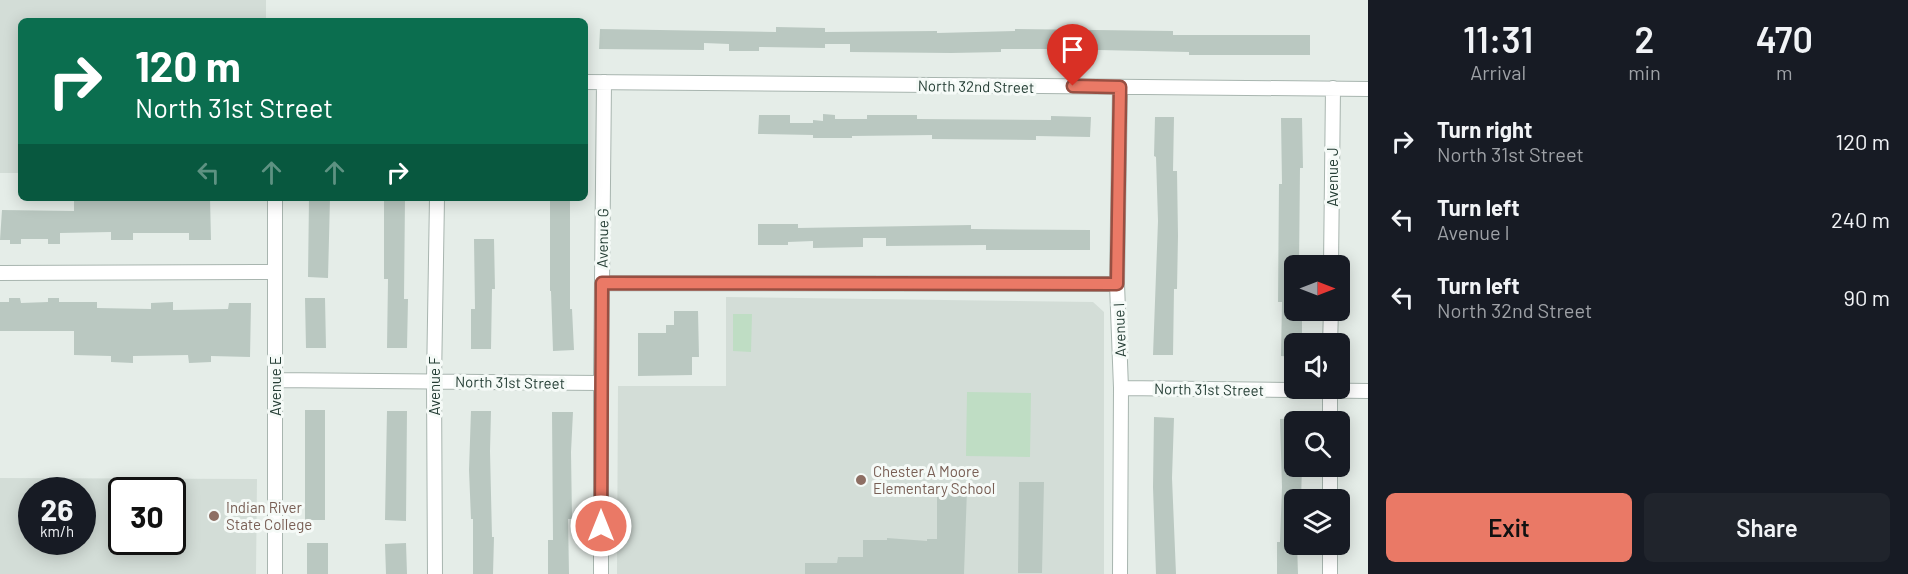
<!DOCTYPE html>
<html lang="en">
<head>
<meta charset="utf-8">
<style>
  body { margin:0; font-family:Barlow,sans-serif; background:#20242c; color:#f1f3f6; height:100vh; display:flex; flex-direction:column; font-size:22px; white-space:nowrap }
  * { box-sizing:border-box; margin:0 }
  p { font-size:20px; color:#9ea1a6 }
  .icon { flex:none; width:33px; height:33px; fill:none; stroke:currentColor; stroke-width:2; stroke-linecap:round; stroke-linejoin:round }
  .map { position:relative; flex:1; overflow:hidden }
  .sheet { display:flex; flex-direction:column; background:#171b24; width:540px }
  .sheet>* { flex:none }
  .top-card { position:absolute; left:18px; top:18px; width:570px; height:183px; border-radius:9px; box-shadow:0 3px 15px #0003; background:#0b6e4f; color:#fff; overflow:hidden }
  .needle { width:39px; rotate:90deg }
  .tools { position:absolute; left:1284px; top:255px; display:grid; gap:12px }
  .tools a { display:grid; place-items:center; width:66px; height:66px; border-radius:9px; background:#171b24; box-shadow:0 3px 15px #0003; font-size:30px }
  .speed { position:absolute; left:18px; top:477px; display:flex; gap:12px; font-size:30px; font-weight:700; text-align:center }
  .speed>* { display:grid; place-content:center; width:78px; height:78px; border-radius:50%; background:#171b24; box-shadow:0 3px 15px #0003; line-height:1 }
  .speed small { font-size:15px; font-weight:400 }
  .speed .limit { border:3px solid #111; border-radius:9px; background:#fff; color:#111 }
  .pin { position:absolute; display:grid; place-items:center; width:51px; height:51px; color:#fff; margin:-62px -26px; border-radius:50% 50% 50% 0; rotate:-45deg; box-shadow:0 0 6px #0007 }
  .pin .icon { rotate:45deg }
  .me { position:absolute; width:66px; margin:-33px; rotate:0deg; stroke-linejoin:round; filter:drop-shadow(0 0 4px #0008) }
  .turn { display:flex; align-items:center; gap:21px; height:126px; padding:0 18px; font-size:27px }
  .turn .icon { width:78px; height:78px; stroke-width:2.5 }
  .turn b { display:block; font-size:42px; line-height:51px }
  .lanes { display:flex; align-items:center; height:57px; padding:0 18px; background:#0003; justify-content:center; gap:30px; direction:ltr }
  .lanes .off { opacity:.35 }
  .eta { display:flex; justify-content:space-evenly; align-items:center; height:102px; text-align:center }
  .eta b { font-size:36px; font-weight:600; line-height:42px }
  .cta { display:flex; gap:12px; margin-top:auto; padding:12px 18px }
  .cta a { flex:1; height:69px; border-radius:9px; background:#ea7966; color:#111; font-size:24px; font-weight:600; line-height:69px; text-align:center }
  .cta a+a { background:#20242c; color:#f1f3f6 }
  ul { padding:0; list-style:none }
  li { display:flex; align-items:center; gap:18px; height:78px; padding:0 18px }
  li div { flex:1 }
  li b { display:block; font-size:22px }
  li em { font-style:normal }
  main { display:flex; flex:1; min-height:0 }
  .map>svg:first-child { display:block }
</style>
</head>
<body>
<main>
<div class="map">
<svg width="1368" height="574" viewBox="0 0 1368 574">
  <rect width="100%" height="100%" fill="#e5ede8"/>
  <path fill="#d3ddd7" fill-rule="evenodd" d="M0,0H266V21H21V173H0Z
    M726,297L1093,302L1104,312V574H617L618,386H726Z
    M0,478L257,479L256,574H0ZM32,490H82V542H32ZM122,490H172V542H122Z"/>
  <path fill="#bfddc4" d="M733,314H752L751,352L733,351Z
    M967,392L1031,393L1030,457L966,456Z"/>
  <path fill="#bac8c1" d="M776,27L825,28V32L937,31V33L1015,31V29L1173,31V35H1310V55H1189V52L1054,49H1001V52L951,53L850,52V44H825V48L759,47V51H729V44L704,43V50L599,49L600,29L776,32Z
    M823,114L835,115V119H867V115H917V119L1051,120V116L1091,117L1090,137L1036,136V140L932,139V135L852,136V138H813V135L758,134L759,115H790V123H813V120L823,121Z
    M1155,117H1174L1173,171H1177L1178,236L1177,289H1174L1173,355H1153L1158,221L1156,157L1154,156Z
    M1281,118H1302L1303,168H1300L1299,266H1294V317H1302V344H1294V357L1281,356L1282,302H1278L1279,184H1282Z
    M74,198H210L211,240H189V233H133V240H111V232L60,233V244H48V239H21V244H10V240H0L2,210L74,211Z
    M309,198H330L328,278L308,277Z
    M384,198H405L404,299H408L407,348H387L388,279H384Z
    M550,198H570V309H572L574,350L553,351L551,291H550Z
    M758,224H798V228L971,225V229L1090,230V250H986V245L886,246V238H863V247L813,248V241L788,242V245H758Z
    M474,239H494L495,289H492L491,349H471V309H475Z
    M9,298H20L21,303L48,302V298H59V302H97V308L151,309V303L173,302V310L228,309L229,303H251L250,357L211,356V362L189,363L188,355L133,356V363L111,362V356L74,355V331H0V302H9Z
    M305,298H325L326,348H306Z
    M674,311H698L699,357H692V375L638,376V333H666V325H674Z
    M305,410H325V520H305Z
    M387,411H407L406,521L385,520Z
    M471,411H491L490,451L492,537H494L493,574H473V519H471L469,470Z
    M552,412H573L571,452L572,519H568L569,574H548V540H553Z
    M1154,417L1174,418L1172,478L1176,574H1156L1153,487Z
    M1294,418V466H1302L1301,500H1294V544H1297L1298,574H1277V542H1280L1282,487L1280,419Z
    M1019,482H1044L1042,573H1018Z
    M937,489H967L964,574H805V563H837L838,557H863V540H887V538L927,541V539H937Z
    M307,543H328V574H307Z
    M406,543L407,574H386L385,544Z"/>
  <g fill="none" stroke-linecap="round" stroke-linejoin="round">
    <defs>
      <path id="street" d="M585,82L1368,89
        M1331,266L1333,88
        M0,273L275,272
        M602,283L1117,284
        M1330,344L1331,310
        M275,380L601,383
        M1121,388L1368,391
        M1330,422V388
        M1330,500V466
        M275,574V198
        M435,574L434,381L437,198
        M601,574V383L604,82
        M1120,574L1121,388L1117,284L1120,87
        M1330,574V544"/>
    </defs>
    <use href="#street" stroke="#a8b5af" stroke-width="16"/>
    <use href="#street" stroke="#fff" stroke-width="14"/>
  </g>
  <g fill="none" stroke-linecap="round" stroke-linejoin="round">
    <defs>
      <path id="route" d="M601,526L602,283L1117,284L1120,87L1073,86"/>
    </defs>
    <use href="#route" stroke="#984f42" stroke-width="15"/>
    <use href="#route" stroke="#ea7966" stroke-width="10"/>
  </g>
  <g fill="#8d6e63" stroke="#f5faf7" stroke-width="2">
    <circle cx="861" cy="480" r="6"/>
    <circle cx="214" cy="516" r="6"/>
  </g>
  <g text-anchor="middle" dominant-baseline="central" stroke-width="6" stroke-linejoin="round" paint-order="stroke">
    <g font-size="15" fill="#253e35" stroke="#f5faf7">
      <text transform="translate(976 86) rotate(1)">North 32nd Street</text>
      <text transform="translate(1332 177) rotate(-90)">Avenue J</text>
      <text transform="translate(602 238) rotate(-89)">Avenue G</text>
      <text transform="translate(1119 330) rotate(-92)">Avenue I</text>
      <text transform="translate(510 382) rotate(1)">North 31st Street</text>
      <text transform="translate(275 386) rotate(-90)">Avenue E</text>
      <text transform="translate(434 386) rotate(-90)">Avenue F</text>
      <text transform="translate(1209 389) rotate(1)">North 31st Street</text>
    </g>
    <g font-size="15" fill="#785e54" stroke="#f5faf7" text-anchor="start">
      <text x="873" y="471">Chester A Moore<tspan x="873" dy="17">Elementary School</tspan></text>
      <text x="226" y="507">Indian River<tspan x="226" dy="17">State College</tspan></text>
    </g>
  </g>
</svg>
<div class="tools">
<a><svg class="needle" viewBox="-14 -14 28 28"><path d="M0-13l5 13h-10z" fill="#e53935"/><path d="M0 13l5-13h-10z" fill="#9ea1a6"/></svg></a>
<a><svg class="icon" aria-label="sound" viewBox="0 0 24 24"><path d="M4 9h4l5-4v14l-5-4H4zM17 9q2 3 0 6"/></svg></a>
<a><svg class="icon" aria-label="search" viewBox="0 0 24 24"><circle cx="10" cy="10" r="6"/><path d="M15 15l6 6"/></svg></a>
<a><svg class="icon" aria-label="layers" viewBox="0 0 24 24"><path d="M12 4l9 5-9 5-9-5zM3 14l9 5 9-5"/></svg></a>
</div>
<div class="speed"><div>26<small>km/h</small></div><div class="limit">30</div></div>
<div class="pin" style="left:1073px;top:86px;background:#d93025"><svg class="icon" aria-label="arrive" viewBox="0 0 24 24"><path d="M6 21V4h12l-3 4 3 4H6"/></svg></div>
<svg class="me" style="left:601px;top:526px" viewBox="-20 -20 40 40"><circle r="17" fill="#ea7966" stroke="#fff" stroke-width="3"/><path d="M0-11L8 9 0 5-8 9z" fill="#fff"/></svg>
<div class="top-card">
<div class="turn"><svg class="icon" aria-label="right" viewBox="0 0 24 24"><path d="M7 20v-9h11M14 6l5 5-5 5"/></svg><div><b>120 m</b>North 31st Street</div></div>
<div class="lanes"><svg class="icon off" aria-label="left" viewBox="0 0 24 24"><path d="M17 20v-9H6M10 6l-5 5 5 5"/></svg><svg class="icon off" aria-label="ahead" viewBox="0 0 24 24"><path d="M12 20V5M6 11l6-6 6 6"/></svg><svg class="icon off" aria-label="ahead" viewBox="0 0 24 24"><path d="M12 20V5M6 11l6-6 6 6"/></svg><svg class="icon" aria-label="right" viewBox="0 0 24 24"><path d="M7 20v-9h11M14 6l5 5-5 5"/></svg></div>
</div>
</div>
<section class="sheet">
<div class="eta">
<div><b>11:31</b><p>Arrival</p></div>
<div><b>2</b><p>min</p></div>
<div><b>470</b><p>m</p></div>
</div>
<ul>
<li><svg class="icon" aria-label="right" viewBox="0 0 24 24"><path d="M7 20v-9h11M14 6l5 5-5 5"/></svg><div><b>Turn right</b><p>North 31st Street</p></div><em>120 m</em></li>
<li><svg class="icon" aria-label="left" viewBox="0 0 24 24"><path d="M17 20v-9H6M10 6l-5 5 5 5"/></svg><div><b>Turn left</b><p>Avenue I</p></div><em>240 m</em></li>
<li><svg class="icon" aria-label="left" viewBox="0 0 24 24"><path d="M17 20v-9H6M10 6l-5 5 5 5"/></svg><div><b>Turn left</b><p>North 32nd Street</p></div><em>90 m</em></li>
</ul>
<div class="cta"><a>Exit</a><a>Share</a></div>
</section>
</main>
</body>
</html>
